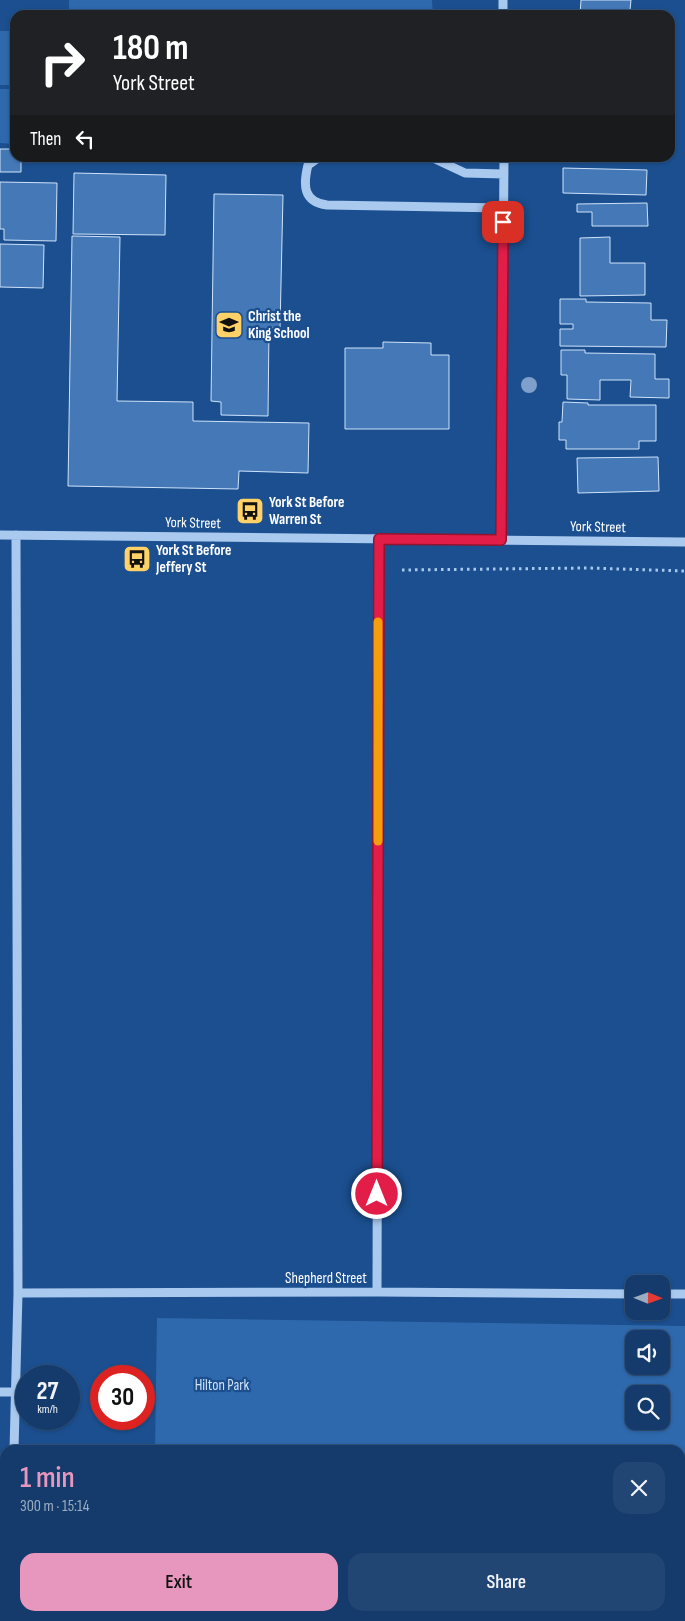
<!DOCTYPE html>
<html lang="en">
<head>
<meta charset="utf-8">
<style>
  body { margin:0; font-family:"Sofia Sans Condensed",sans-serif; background:#214673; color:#f1f3f6; height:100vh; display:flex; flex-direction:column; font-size:19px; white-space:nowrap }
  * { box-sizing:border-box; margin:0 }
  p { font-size:16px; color:#9dadc1 }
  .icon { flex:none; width:28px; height:28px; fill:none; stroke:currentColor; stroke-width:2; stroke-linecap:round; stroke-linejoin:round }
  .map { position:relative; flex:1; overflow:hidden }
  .drawer { position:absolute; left:0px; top:1445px; width:685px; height:176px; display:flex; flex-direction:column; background:#143b6b; border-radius:15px 15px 0 0; box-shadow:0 1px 4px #0004,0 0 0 1px #33557e }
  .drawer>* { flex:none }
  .hud { position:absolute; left:10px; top:10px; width:665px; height:152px; border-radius:15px; box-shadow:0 1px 4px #0004,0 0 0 1px #33557e; background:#202124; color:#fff; overflow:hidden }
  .needle { width:32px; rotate:91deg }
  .fabs { position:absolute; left:625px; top:1275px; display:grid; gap:10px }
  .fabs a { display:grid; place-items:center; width:45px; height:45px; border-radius:10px; background:#143b6b; box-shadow:0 1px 4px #0004,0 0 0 1px #33557e; font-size:25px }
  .speed { position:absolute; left:15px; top:1365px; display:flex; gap:10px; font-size:25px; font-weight:700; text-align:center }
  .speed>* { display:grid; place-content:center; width:65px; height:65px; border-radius:50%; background:#143b6b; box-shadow:0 1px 4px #0004,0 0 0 1px #33557e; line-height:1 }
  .speed small { font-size:12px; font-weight:400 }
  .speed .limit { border:8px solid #d22; background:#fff; color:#111 }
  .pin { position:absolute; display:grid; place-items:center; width:42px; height:42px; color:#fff; margin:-21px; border-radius:10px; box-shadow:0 2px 8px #0006 }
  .me { position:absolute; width:55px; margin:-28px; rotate:0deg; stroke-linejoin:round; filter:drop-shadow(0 0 4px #0008) }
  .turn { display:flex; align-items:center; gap:18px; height:105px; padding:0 20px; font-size:22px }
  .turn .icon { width:65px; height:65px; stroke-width:2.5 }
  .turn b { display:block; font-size:35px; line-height:42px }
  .then { display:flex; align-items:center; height:48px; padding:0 20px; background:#0003; gap:10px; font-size:19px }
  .round { display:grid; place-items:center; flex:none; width:52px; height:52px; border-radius:15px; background:#214673 }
  .headline { display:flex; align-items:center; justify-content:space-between; height:85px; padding:0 20px }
  h1 { font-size:30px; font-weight:600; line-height:38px; color:#e797bd }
  .button { display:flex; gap:10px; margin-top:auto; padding:10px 20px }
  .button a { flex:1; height:58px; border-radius:15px; background:#e797bd; color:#111; font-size:20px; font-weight:600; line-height:58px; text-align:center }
  .button a+a { background:#214673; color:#f1f3f6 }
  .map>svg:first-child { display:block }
</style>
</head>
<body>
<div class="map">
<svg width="685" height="1621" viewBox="0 0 685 1621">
  <rect width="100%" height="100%" fill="#1b4f8f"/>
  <path fill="#2e69ad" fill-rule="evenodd" d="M63,0H432L433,15H69V0Z
    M0,31H15V85H0Z
    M0,89H15V144L0,143Z
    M172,158H272V162L172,161Z
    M157,1318L685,1326V1621H154V1616H680V1450H155ZM634,1339H661V1366H634ZM634,1394H661V1421H634Z"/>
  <path fill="#4478b7" stroke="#cfe3fa" d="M581,0H631L630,10H612L611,15H580Z
    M0,149H15V158H21V172H0Z
    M579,158H617V162H579Z
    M563,168L647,170L646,195L563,193Z
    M74,173L166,175L165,235L73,234Z
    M0,182L57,183L56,241L4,240V229H0Z
    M214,194L283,195L280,328H269L268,416L221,415V402L211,401Z
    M647,203L648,226H592V212H577V204Z
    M72,236L120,237L117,401L193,402V421L309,423L308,473L239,471L238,489L68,486Z
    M610,237V263H645V295L580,296V238Z
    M0,244L44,245L43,288L0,287Z
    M560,299H586V302L651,303V320H667L666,347L560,346V329H573V324H560Z
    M383,342L431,343V355H449V429H345V348H383Z
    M561,350H585V353L655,354V379H669V398L630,397L631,380H600V400L567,399V375H561Z
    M563,402L588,403V405H656V441H639V449H566V440H559V422H562Z
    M658,457L659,491L578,493L577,458Z"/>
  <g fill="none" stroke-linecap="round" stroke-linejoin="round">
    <path stroke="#a9c9ee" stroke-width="3" stroke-dasharray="2.5 4" stroke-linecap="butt" d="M402,570L588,568L685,571"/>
    <path stroke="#a9c9ee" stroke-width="9" d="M503,0V15
      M318,158L308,165C303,185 303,202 327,205L503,208
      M433,158L465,173L504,174
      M0,535L685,542
      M501,540L504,158
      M377,1292L379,539
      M18,1293L377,1292L634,1294
      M661,1294H685
      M0,1392H15
      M14,1450L18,1293L16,535
      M13,1621V1616"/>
  </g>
  <circle fill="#7ea0ca" cx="529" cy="385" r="8"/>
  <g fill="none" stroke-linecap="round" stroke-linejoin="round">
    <defs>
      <path id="route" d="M377,1194L379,539L501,540L503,222"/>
    </defs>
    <use href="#route" stroke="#92132f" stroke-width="12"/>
    <use href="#route" stroke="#e11d48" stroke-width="9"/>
    <path stroke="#f59e0b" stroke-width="9" d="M378,841V622"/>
  </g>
  <defs>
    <symbol id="school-square" viewBox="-11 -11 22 22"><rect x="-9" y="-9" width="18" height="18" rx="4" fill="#ffd166" stroke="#1b4f8f"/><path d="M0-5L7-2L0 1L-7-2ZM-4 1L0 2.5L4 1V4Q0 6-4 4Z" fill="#111"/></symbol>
    <symbol id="bus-square" viewBox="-11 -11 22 22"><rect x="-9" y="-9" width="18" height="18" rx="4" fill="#ffd166" stroke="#1b4f8f"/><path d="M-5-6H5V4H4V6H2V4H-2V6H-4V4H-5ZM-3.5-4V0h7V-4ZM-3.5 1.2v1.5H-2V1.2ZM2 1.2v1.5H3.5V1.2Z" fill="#111"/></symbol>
  </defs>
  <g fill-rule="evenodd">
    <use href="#school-square" x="213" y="309" width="32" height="32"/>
    <use href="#bus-square" x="234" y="495" width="32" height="32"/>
    <use href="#bus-square" x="121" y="543" width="32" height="32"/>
  </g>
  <g text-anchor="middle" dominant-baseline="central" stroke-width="4.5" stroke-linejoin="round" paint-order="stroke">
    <g font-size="15" font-weight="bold" fill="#fff" stroke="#1b4f8f" text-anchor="start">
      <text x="248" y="316">Christ the<tspan x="248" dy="17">King School</tspan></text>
      <text x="269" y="502">York St Before<tspan x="269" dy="17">Warren St</tspan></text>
      <text x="156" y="550">York St Before<tspan x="156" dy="17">Jeffery St</tspan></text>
    </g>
    <g font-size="15" fill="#fff" stroke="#1b4f8f">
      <text transform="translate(193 523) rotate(1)">York Street</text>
      <text transform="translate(598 527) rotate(1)">York Street</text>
      <text x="326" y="1278">Shepherd Street</text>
    </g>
    <g font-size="15" fill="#cfe3fa" stroke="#1b4f8f">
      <text x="222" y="1385">Hilton Park</text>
    </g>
  </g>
</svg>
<div class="fabs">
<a><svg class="needle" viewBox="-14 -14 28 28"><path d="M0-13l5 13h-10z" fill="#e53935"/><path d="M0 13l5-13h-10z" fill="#9dadc1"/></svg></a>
<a><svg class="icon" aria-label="sound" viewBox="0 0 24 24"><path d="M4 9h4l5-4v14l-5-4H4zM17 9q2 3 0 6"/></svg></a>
<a><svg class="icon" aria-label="search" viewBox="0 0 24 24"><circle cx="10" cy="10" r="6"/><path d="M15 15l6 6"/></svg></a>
</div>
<div class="speed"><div>27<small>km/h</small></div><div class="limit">30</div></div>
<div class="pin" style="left:503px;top:222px;background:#d93025"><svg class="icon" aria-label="arrive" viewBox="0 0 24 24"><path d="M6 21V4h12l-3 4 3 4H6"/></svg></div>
<svg class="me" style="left:377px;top:1194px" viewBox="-20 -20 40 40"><circle r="17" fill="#e11d48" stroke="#fff" stroke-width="3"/><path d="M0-11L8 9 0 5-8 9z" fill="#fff"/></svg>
<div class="hud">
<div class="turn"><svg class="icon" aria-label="right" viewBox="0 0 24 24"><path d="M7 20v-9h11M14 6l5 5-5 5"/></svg><div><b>180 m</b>York Street</div></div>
<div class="then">Then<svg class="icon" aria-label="left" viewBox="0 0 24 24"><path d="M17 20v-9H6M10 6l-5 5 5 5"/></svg></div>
</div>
<section class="drawer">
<div class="headline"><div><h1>1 min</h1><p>300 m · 15:14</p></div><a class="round"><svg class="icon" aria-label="close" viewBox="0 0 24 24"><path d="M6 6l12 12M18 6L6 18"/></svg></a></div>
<div class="button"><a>Exit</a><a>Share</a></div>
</section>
</div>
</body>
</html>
